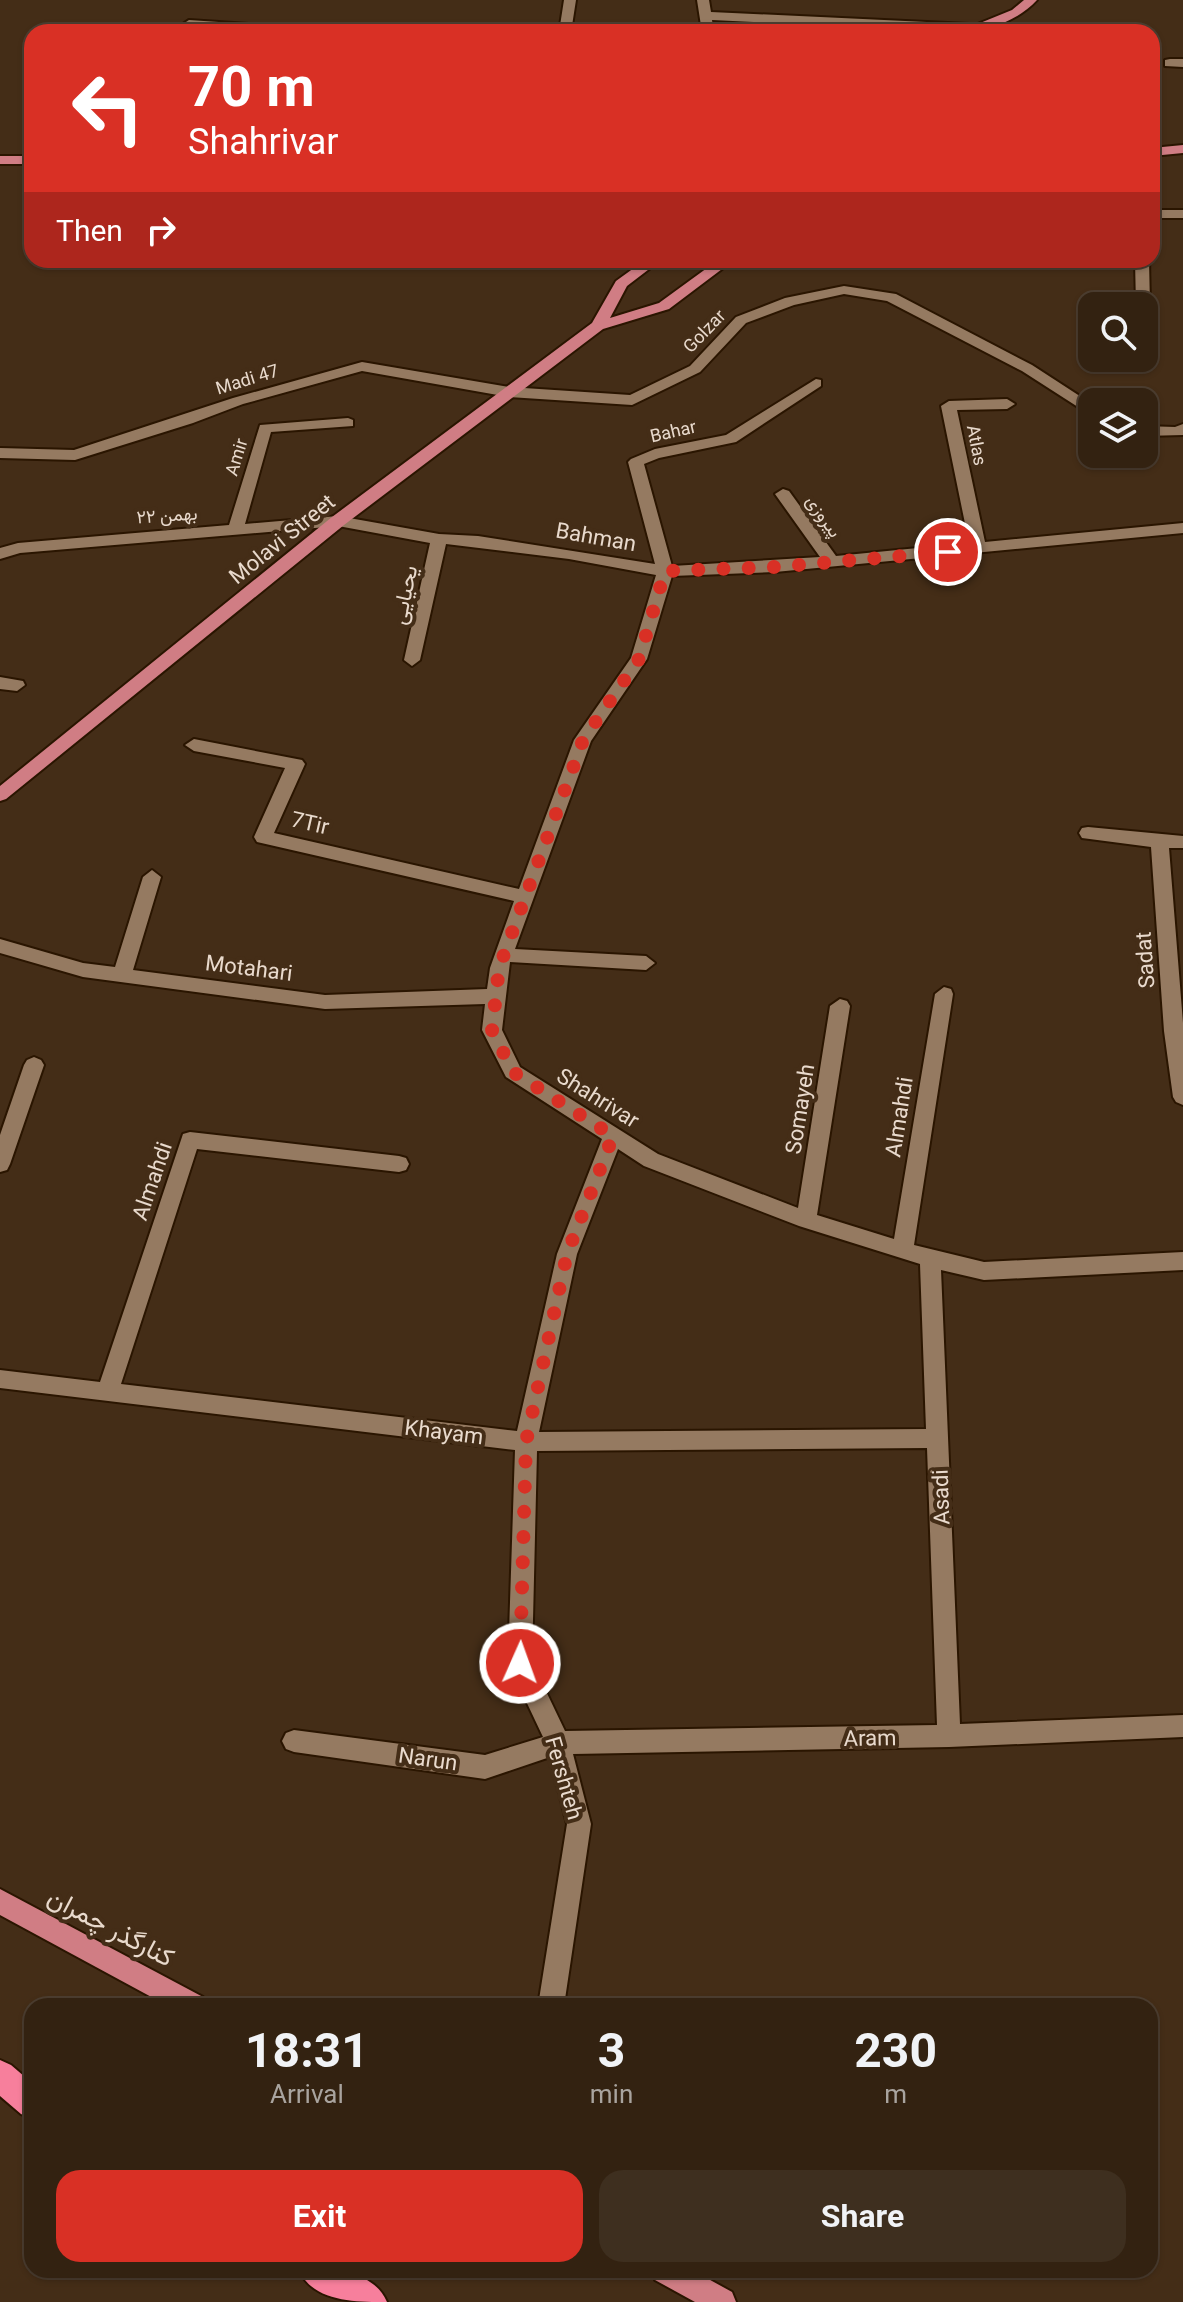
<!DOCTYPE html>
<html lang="en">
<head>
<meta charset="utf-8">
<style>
  body { margin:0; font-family:Roboto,Vazirmatn,sans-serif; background:#3e2f1f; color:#f1f3f6; height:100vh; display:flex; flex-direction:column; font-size:30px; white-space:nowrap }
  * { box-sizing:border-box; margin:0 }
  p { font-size:26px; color:#a9a49f }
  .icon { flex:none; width:44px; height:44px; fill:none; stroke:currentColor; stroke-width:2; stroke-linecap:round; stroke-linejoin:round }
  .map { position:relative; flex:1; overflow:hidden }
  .panel { position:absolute; left:24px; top:1998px; width:1134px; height:280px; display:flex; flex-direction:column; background:#321; border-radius:24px; box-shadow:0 2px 6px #0004,0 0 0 2px #4e3f31 }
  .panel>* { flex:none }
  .hud { position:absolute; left:24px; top:24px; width:1136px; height:244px; border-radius:24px; box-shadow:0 2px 6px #0004,0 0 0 2px #4e3f31; background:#d93025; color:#fff; overflow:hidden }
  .fabs { position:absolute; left:1078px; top:292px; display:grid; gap:16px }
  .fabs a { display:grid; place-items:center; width:80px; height:80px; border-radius:16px; background:#321; box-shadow:0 2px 6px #0004,0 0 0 2px #4e3f31; font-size:40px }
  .pin { position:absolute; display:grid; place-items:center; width:68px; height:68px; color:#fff; margin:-34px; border:4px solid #fff; border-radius:50%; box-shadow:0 2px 8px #0007 }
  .me { position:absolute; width:88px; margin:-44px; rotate:2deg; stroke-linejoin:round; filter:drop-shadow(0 0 6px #0008) }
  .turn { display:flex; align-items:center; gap:28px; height:168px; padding:0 32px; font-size:36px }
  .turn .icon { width:104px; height:104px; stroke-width:2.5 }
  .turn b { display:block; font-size:56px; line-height:68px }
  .then { display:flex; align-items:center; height:76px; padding:0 32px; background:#0003; gap:16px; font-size:30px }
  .eta { display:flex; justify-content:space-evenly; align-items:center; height:136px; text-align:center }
  .eta b { font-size:48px; font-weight:700; line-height:56px }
  .primary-button { display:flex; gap:16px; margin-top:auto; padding:16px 32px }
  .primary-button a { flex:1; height:92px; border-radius:24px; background:#d93025; color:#fff; font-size:32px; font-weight:700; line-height:92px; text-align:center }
  .primary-button a+a { background:#3e2f1f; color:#f1f3f6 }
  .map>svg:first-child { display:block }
</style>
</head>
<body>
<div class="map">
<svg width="1183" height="2302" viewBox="0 0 1183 2302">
  <rect width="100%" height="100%" fill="#442d17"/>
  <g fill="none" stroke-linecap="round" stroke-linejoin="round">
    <defs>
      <path id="minor" d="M564,0H576L571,32H559Z
        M697,0H709L711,12L969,24L975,28L969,32L712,20L714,32H702Z
        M189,20L293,27L421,26L427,30L252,32L185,27L183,24Z
        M1170,59H1183V67L1165,66V60Z
        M1152,210H1183V218H1152Z
        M1135,260H1149L1150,306L1144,310V306H1136Z
        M844,286L896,294L1032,365L1092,404V416L1022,371L887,301L844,294L794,305L746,323L700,372L632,405L509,397L362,371L243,404L193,423L75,460L0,458V448L74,450L233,398L362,362L509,387L630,395L690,366L736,317L785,298Z
        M1144,324L1151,328V342L1144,346Z
        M816,379L821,380V386L736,442L659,458L644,464L672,566L820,557L775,494L783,489L789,491L836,556L969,543L941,406L949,401L1007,399L1015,404L1007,409L957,410L985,542L1183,523V533L775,572L672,576L647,659L591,741L515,949L646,956L655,963L646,970L510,962L502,1030L520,1067L658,1154L798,1208L830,1006L840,999L847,1001L850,1006L817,1215L894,1239L935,994L944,987L951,989L953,994L914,1245L984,1262L1183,1252V1270L984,1280L941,1270L960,1724L1183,1715V1737L949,1747L573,1754L591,1824L564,2006H538L567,1824L550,1757L485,1779L294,1752L286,1749L282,1741L286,1733L294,1730L485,1755L543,1737L508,1663L515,1450L0,1388V1370L100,1382L183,1134L190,1132L399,1156L406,1158L409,1164L406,1170L399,1172L197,1149L121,1384L517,1431L557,1254L602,1139L506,1077L482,1030L485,1004L325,1009L83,977L0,953V939L83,963L115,967L143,877L152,870L161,877L133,970L325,995L487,989L490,968L514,901L257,842L254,837L285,768L194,751L185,745L194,739L302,760L305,764L274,833L519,889L574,740L631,658L656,575L569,559L446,544L420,660L412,666L404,660L430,543L338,526L20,553L0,559V548L18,543L229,525L260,425L348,418L353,420V426L271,432L245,524L338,516L439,534L478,536L655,564L628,462L631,459L655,449L726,435ZM618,1149L644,1166L799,1226L920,1264L926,1429L539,1432L577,1254ZM927,1448L937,1725L565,1731L532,1662L537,1451Z
        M1183,424V435L1144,436V426L1175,427Z
        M0,677L23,681L25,685L17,691L0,689Z
        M1088,827L1183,836V848H1169L1183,1023V1105L1176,1102L1173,1097L1164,1031L1151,847L1082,838L1079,833L1082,828Z
        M34,1057L41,1060L44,1065L10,1164L7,1170L0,1172V1135L24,1065L27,1060Z"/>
      <path id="major" d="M1024,0H1037C1018,21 986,32 958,32L1012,10Z
        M1183,145V153L1152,156V148Z
        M0,156H32V164H0Z
        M645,260H661L627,286L610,318L659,303L718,260H734L669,309L603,329L344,525L6,799L0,801V786L332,517L592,323L616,281Z
        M0,1889L203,1997L207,2006H168L0,1915Z
        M651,2270H692L732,2292L736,2302H695L655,2280Z"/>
      <path id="highway" d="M0,2060L11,2065L32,2083V2119L21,2114L0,2096Z
        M299,2270C330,2270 372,2268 387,2302C355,2302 313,2302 299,2270Z"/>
    </defs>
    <use href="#minor" stroke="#2a1500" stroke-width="4"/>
    <use href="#major" stroke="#2a1500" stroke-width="4"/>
    <use href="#highway" stroke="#2a1500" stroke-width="4"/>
    <use href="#minor" fill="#957a61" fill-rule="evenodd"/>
    <use href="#major" fill="#d07d84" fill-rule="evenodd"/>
    <use href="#highway" fill="#f77f9c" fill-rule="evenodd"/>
  </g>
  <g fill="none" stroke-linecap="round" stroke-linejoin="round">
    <path stroke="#d93025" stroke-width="14" stroke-dasharray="0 25.2" d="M520,1663L526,1442L567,1254L613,1136L513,1072L492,1030L499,968L573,768L583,740L639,659L665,571L775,567L948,552"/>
  </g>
  <g text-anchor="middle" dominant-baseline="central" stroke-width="8" stroke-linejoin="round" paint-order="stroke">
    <g font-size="18" fill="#e9dacd" stroke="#442d17">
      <text transform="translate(704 331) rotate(-46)">Golzar</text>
      <text transform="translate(247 379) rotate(-17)">Madi 47</text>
      <text transform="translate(673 431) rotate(-13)">Bahar</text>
      <text transform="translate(977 445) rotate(79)">Atlas</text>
      <text transform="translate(236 457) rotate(-73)">Amir</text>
      <text transform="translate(167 515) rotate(-4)">۲۲ بهمن</text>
      <text transform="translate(824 516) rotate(55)">پیروزی</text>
    </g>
    <g font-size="22" fill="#e9dacd" stroke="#442d17">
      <text transform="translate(596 537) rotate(10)">Bahman</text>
      <text transform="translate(282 539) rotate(-39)">Molavi Street</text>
      <text transform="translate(404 595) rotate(-78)">یحیایی</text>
      <text transform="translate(310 823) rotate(13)">7Tir</text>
      <text transform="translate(1145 960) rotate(-94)">Sadat</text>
      <text transform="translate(249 968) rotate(7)">Motahari</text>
      <text transform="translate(598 1098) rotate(32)">Shahrivar</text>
      <text transform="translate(800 1109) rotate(-81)">Somayeh</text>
      <text transform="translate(899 1117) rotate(-81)">Almahdi</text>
      <text transform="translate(152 1181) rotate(-71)">Almahdi</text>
      <text transform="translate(444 1432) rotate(7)">Khayam</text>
      <text transform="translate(941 1497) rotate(-92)">Asadi</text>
      <text transform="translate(870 1738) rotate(-1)">Aram</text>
      <text transform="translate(428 1759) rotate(8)">Narun</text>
      <text transform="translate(564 1778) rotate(74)">Fershteh</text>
    </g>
    <g font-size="26" fill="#e9dacd" stroke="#442d17">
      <text transform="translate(111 1927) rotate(28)">کنارگذر چمران</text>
    </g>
  </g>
</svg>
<div class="fabs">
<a><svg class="icon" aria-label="search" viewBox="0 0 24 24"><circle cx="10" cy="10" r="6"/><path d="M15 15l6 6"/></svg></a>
<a><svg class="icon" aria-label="layers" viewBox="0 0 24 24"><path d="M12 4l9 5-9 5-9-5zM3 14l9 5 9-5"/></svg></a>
</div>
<div class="pin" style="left:948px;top:552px;background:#d93025"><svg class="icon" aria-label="arrive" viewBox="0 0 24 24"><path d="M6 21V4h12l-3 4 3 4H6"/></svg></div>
<svg class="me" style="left:520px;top:1663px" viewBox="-20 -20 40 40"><circle r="17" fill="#d93025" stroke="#fff" stroke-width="3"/><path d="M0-11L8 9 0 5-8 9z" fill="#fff"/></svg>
<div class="hud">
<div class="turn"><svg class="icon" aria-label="left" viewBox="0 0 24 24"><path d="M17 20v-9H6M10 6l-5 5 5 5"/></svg><div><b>70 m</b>Shahrivar</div></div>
<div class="then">Then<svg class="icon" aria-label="right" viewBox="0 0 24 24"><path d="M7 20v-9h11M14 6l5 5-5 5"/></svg></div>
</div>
<section class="panel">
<div class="eta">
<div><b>18:31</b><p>Arrival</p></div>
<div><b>3</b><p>min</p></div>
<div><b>230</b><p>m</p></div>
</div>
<div class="primary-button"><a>Exit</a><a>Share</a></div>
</section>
</div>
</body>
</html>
